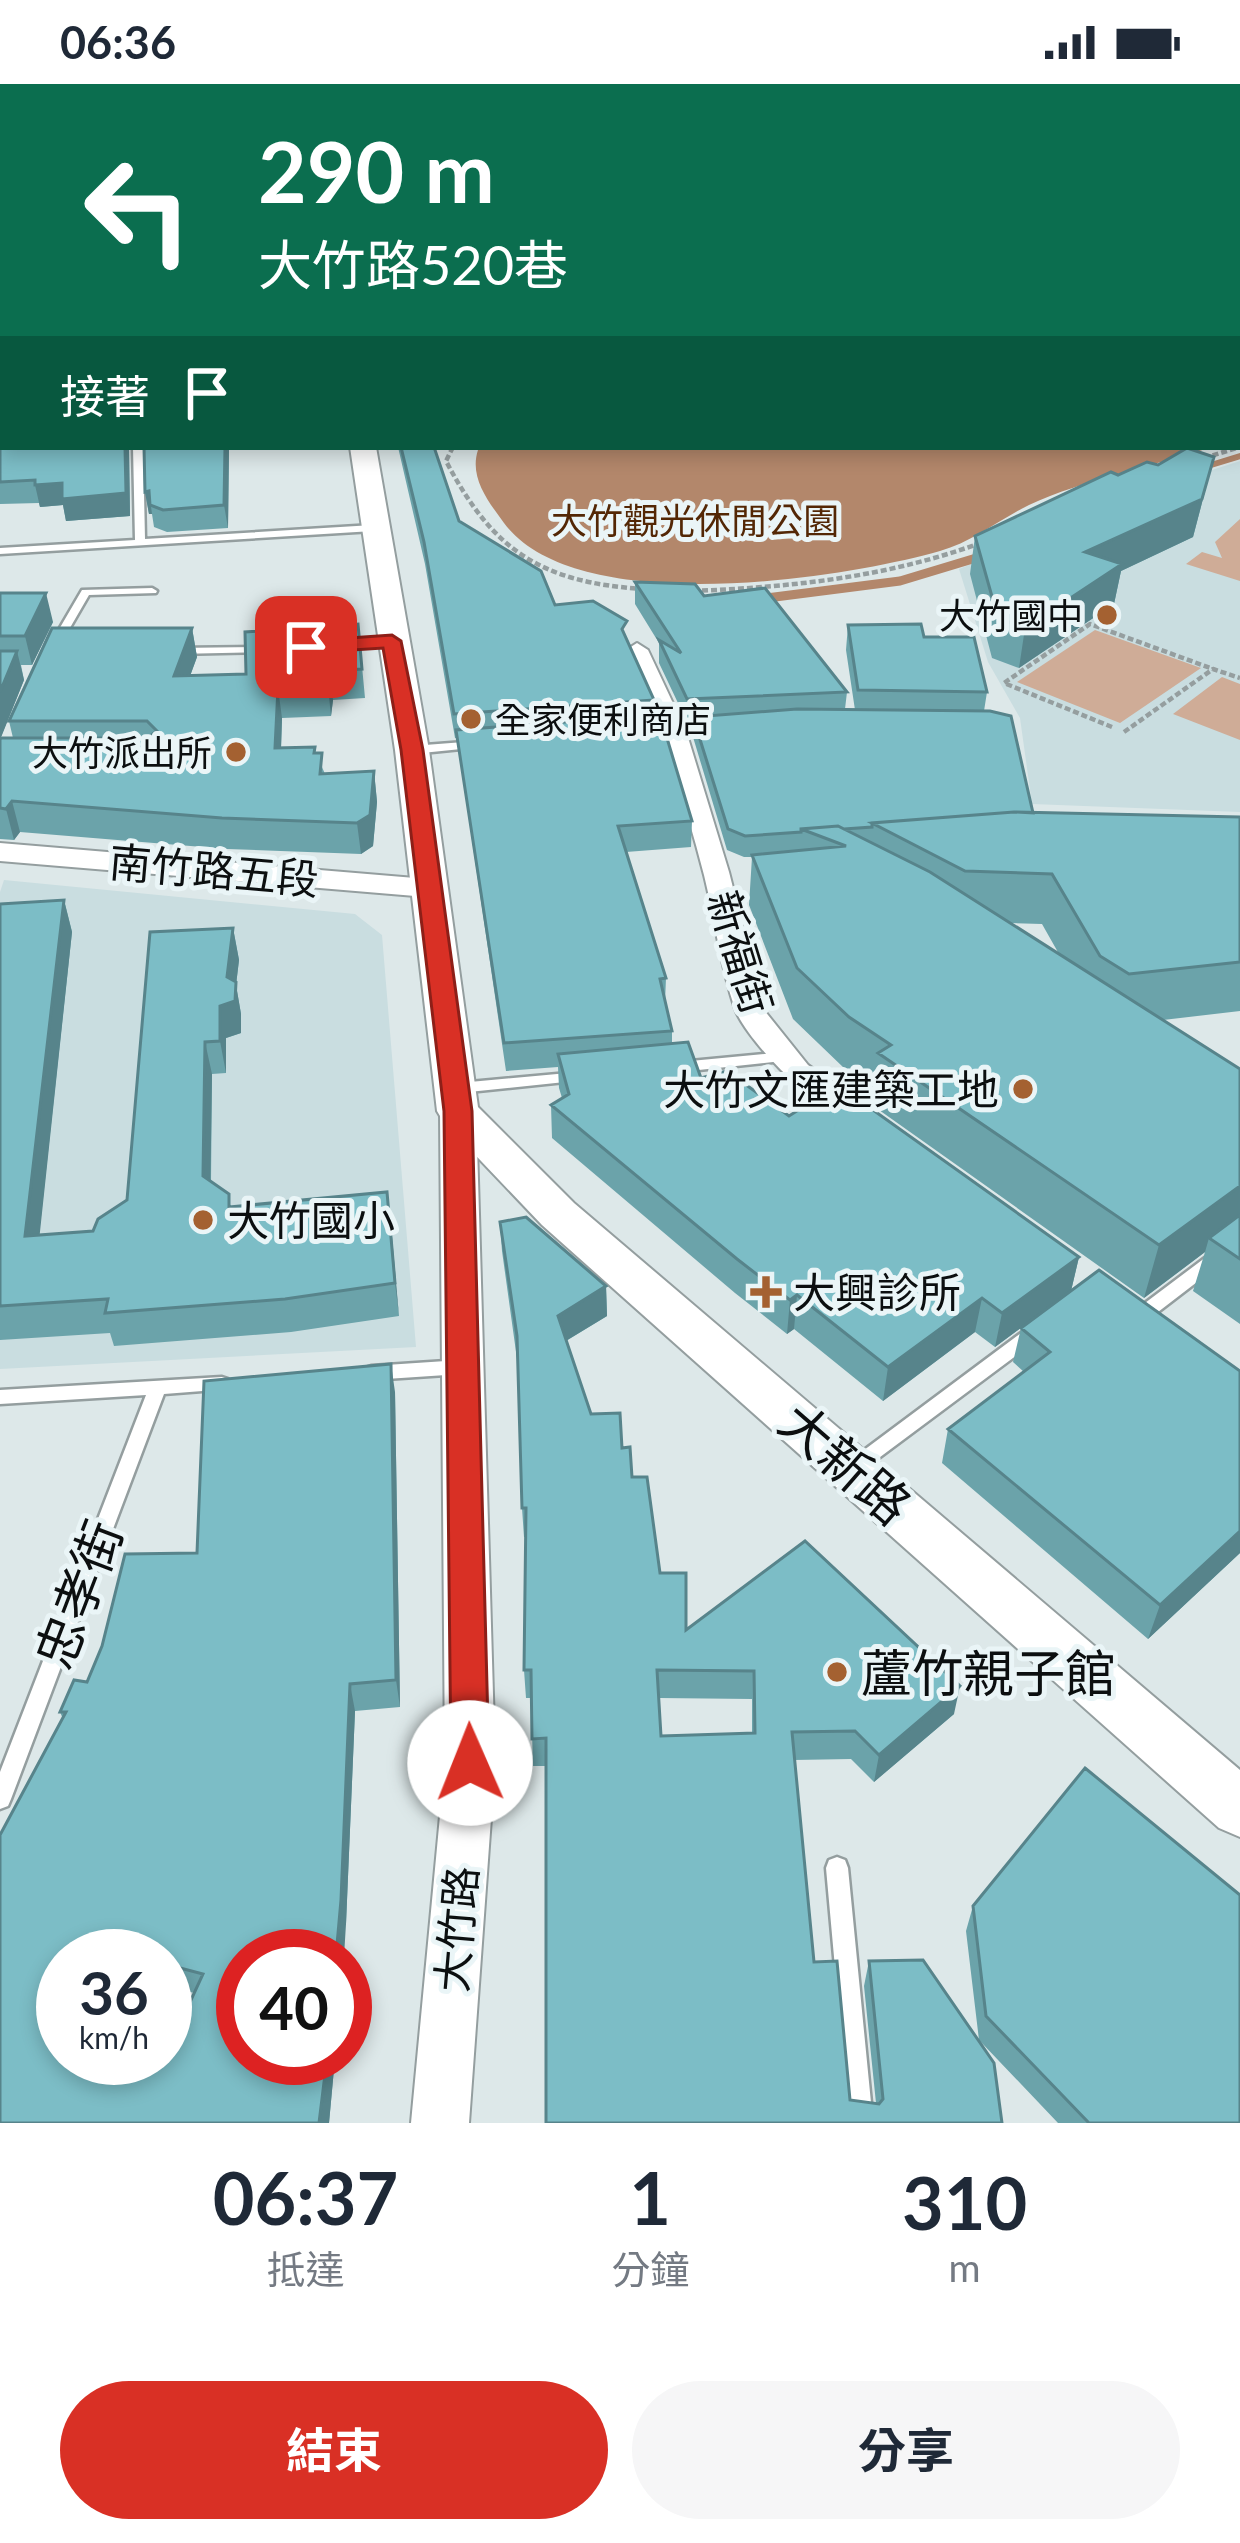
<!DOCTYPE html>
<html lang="zh-TW">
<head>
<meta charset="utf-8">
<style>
  body { margin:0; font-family:Lato,"Noto Sans TC",sans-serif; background:#f6f6f7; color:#1f2937; height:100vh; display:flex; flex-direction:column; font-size:45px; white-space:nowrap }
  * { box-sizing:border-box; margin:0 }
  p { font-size:39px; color:#747a83 }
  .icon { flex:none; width:66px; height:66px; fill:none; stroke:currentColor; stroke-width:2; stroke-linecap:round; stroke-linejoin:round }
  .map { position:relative; height:2039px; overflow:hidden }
  .details { display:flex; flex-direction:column; background:#fff; flex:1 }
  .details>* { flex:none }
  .banner { position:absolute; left:0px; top:0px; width:1242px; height:366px; box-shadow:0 6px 18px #0003; background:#0b6e4f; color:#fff; overflow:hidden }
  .speed { position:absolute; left:36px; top:1845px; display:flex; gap:24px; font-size:60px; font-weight:700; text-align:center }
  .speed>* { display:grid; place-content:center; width:156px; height:156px; border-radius:50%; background:#fff; box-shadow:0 6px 18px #0003; line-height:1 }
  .speed small { font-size:30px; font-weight:400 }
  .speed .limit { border:18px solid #d22; background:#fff; color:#111 }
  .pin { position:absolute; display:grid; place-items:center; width:102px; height:102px; color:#fff; margin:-51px; border-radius:24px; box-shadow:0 6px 18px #0006 }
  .me { position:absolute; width:132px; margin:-66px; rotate:359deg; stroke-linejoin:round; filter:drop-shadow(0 0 9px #0008) }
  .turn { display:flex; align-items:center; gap:42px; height:252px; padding:0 60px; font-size:54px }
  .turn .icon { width:156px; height:156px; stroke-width:2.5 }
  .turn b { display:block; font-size:84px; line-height:102px }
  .then { display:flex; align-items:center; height:114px; padding:0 60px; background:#0003; gap:24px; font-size:45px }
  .eta { display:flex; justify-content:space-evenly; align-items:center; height:204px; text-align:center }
  .eta b { font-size:72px; font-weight:700; line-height:84px }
  .action { display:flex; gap:24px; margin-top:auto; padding:24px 60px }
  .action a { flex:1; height:138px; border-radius:72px; background:#d93025; color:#fff; font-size:48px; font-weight:700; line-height:138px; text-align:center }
  .action a+a { background:#f6f6f7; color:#1f2937 }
  .status { display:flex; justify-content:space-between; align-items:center; height:84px; padding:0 60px; background:#fff; direction:ltr }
  .status svg { height:33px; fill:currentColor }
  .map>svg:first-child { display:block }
</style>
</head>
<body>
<div class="status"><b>06:36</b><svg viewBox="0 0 49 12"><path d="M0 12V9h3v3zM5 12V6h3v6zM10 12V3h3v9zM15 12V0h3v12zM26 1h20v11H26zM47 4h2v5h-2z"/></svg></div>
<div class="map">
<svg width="1240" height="2039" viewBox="0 0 1240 2039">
  <rect width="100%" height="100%" fill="#dde8e9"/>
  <path fill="#c9dde0" d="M1240,377V728L1032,720L1020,634L988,578L959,485L1165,401Z
    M4,796L355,830L382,851L416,1263L0,1285V808Z"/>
  <path fill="#cfac97" d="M1240,435V497L1186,480L1202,468L1222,474L1215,458Z
    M1095,546L1201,584L1120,639L1017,598Z
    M1222,593L1240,600V656L1173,630Z"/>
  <path fill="#b3876b" d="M489,363H1212C1153,382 1086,395 1029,421C1000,435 972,458 940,467C838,496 575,535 504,439C488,417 469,393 478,366Z"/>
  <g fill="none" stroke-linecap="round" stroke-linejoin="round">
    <path stroke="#b3876b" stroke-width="6" d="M1198,385L1240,372"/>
    <path stroke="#b3876b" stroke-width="9" d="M759,515L900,497L986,471"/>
    <defs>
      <path id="service" d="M29,0H35V3H29Z
        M1239,78H1240V82H1239Z
        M133,363H143L145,455L373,441L378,444L373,447L0,470V464L135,456Z
        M152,504L157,507L156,509L89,511L60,561L51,559L82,506Z
        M392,554L397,557L396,559L343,564L338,561L343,558Z
        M265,563L269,564V568L176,570L171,567L176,564Z
        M477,657L483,661L481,663L412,670L406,666L412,662Z
        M786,968L793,973L791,976L680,988L673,983L680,978Z
        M579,988L586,993L584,996L459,1009L452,1004L459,999Z
        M1240,1150V1165L1145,1238H1133L1131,1233L1133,1228L1234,1152Z
        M1031,1244L1037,1246L1040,1251L1037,1256L864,1385L858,1387L852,1385L849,1380L852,1375L1025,1246Z
        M461,1276L467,1278L470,1283L467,1288L461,1290L371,1296L365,1294L362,1289L365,1284L371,1282Z
        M222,1293L228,1295L231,1300L228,1305L164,1310L11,1715L8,1722L0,1725V1688L146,1311L0,1320V1306Z
        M837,1773L845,1776L848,1784L873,2039H849L826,1784L829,1776Z"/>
      <path id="minor" d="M101,0H113V3H101Z
        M0,33H3V41H0Z
        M637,559L648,566L686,647L729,788L764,926L808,981L876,1029L880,1036L876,1043C839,1053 747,959 735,925C720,882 715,835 704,791C684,713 659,639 626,566Z"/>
      <path id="tertiary" d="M1239,41H1240V49H1239Z
        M1239,242H1240V254H1239Z
        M0,759L427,795L443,804L427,813L0,777Z
        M458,1015L471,1018L476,1027L495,1679L469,2039H411L445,1679L440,1027L445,1018Z"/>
      <path id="secondary" d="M350,363H376L429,666L478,1023L574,1119L1240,1686V1753L1219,1744L542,1141L443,1037L437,1027L395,666Z"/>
    </defs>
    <use href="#service" stroke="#949e9f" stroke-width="5"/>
    <use href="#minor" stroke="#949e9f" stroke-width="4"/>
    <use href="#tertiary" stroke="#949e9f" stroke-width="4"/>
    <use href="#secondary" stroke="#949e9f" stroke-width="4"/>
    <path stroke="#959e9f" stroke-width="4.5" stroke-dasharray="6 3" stroke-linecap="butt" d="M453,363L446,377C493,467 541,498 642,505
      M1204,374L1240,363
      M693,507C793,503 889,493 983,458
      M1112,643L1004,599L1090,540L1213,585
      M1124,648L1213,585L1240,594"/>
    <use href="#service" fill="#fff" fill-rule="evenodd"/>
    <use href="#minor" fill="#fff" fill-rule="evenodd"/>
    <use href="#tertiary" fill="#fff" fill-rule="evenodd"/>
    <use href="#secondary" fill="#fff" fill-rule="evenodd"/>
  </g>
  <path fill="#6ba3aa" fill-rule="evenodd" d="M0,95H3V363H129L130,432L66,437L63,421L40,423L39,419L0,420Z
    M144,363H229L228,444L167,448L154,443L152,430H149L145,408Z
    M398,363H434L459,437L555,521L627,556L654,616V631L692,737L691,763L626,768L666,894L665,918L672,947V960L701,994L789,1032L1079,1173L1071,1207L995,1263L975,1248L883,1317L794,1245L787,1250L735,1209L552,1054L551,1021L562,1014L559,1004L558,983L506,987L457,654H455L425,480Z
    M1214,373L1193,453L1121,487L1114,520L1019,584L992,574L970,490L975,452L1118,391L1158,381Z
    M635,498L704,512L847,608L845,625L855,626L846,566L848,541L924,553L987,608L984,627L1033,729L1240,733V927L1163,936L1240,985V1240L1193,1207L1205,1168L1144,1214L872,1021L874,1006L844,984L793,935L749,821L752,773H744L727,766L693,653V638H687L659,579V559L635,520ZM1010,839L1042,840L1059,870Z
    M0,509L53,538L32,581H21L24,596L0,655L13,654L9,637L192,544L197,573L190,592L246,590L358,540L365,614L333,616L331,632L282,634L281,664L316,669L325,690L374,687L377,718L373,762L361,770L227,765L20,748L14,756L0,755Z
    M64,816L72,848L39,1151L93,1147L127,1116L233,844L239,876L236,901L241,930V949L226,954V989L212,990L211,1097L232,1123L387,1108L399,1232L291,1248L114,1262L110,1249L0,1256V820Z
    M500,1138L606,1202L607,1232L566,1257L591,1330L622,1364L660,1489L686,1546L954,1630L874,1698L851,1675L794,1676L814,1878L850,2016L876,2019L864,1902L869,1877L1002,2039H546V1682H533L531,1614H526L524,1586L526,1453H524L522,1424L517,1275L502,1167ZM659,1614L752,1615V1649L661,1652Z
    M1099,1186L1240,1469L1148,1555L942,1379L948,1345L1024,1288L1013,1278L1021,1244Z
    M395,1308L400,1623L355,1627L346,1840L243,1974H335L329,2039H0L63,1635L60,1628L197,1469ZM63,1872H165V1901L194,1909L161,1981L63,1974Z
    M973,1822L1240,2039H1058L979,1956L966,1847Z"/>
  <path fill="#57848b" d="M34,0H100V3H35Z
    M116,0H187V1L116,3Z
    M125,363H129L130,432L66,437L63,421L40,423L35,401L62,399Z
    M225,363H229L228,444L224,421Z
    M1214,373L1193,453L1121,487L1114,520L1019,584L1025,544L1085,468Z
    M149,407L152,430H149L145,408Z
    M46,509L53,538L32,581L25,552Z
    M192,544L197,573L179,622L174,592Z
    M17,567L24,596L0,656V608Z
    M330,587L333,616L331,632L328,603Z
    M278,604L282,634L280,695L275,664Z
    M374,687L377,718L373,762L361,770L357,739Z
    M12,717L20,748L14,756L6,725Z
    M64,816L72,848L36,1185L25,1152Z
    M233,844L239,876L236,901L241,930V949L226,954V989L220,957V922L227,893Z
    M205,958L212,990L210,1125L203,1092Z
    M1240,1102V1147L1209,1154L1205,1168L1144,1214L1159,1161Z
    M387,1108L391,1141L399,1232L395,1199Z
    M1079,1173L1071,1207L995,1263L1002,1229Z
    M606,1202L607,1232L559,1261L558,1232Z
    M797,1211L794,1245L787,1250L790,1216Z
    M982,1214L975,1248L883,1317L888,1283Z
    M391,1280L395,1308L400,1623L396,1596Z
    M1240,1447V1469L1148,1555L1160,1521Z
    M350,1600L355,1627L346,1840L344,1872H336Z
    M960,1602L954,1630L874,1698L879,1671Z
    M327,1974H335L329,2039H319Z"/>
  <path fill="#7cbdc6" stroke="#57848b" stroke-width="3" fill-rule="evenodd" d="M191,0H1240L1239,3H192Z
    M0,95H3V338L0,334V253H2V237H0V177H2V163H0Z
    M1239,114H1240V190H1239Z
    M0,345H3V363H125L126,409L62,415V399L35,401V396L0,398Z
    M144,363H225L224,421L163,426L150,421L149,407L145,408Z
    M401,363H434L459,437L541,487L555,521L593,517L627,537L622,545L654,616L454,630L424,458Z
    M1187,364L1214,373L1202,415L1085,468L1122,480L1025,544L998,534L975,452L1111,388L1118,391L1147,378L1158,381Z
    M635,498L695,500L704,512L765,504L847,608L687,615L659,556L681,569Z
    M0,509H46L25,552H0Z
    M358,540L362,585L330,587L328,603L278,604L275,664L315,663L314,669H322L320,690L374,687L370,731L357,739L222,734L12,717L6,725L0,724V655L2,654H147L157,647L147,637H9L52,544H192L174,592L246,590L245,548Z
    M921,540L924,553H974L987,608L858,606L848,541Z
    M0,567H17L0,608Z
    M797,625L990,627L1011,632L1033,729L1014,728L872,739V743L844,745L838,742L801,745V748L745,752L728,745L693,633Z
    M660,631L692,737L618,742L666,894L660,895L672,947L504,959L456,646Z
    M1014,728L1240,733V878L1129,890L1100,872L1052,790L965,787L872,739Z
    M838,742L930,788L1240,985V1102L1159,1161L878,969L891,961L849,933L797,884L752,771L846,762L801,745Z
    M64,816L25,1152L93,1147L98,1135L127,1116L150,848L233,844L227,893L236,898L235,917L220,922V957L205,958L203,1092L229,1110V1123L387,1108L395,1199L285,1215L105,1229L108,1215L0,1222V820Z
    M688,958L701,994L727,987L789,1032L811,1018L818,1023L845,1006L1079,1173L1002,1229L982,1214L888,1283L797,1211L790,1216L737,1175L551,1021L569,1010L558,970Z
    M1240,1131V1175L1209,1154Z
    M526,1133L606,1202L558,1232L591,1330L620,1329L622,1364L630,1363L632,1393H647L660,1489H686V1546L805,1457L960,1602L879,1671L855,1647L792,1648L814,1878L837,1877L850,2016L879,2020L883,2015L869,1877L923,1876L994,1979L1002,2039H546V1654L532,1655L531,1586H524L526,1424H522L517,1252L500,1138ZM657,1586L754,1587L755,1649L661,1652Z
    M1099,1186L1240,1287V1447L1160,1521L948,1345L1050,1268L1021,1244Z
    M391,1280L396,1596L350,1600L341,1816L336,1872H243V1974H327L319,2039H0V1751L66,1628H60L74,1596L87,1598L102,1562L125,1470L197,1469L204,1297ZM131,1871L165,1872V1880L203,1890L161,1981L133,1974H63V1872Z
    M1085,1684L1240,1811V2039H1089L986,1932L973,1822Z"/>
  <path fill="#d93025" stroke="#8d1f18" stroke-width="3" d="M392,551L401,557L423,666L472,1027L489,1679L483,1692L470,1697L456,1692L451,1679L444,1027L401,666L383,564L306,569L296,563L306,557Z"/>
  <g fill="#a46131" stroke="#eaf5f7" stroke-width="4.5">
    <circle cx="1107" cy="531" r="12"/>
    <circle cx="471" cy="635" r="12"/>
    <circle cx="236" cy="668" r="12"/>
    <circle cx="1023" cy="1005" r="12"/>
    <circle cx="203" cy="1136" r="12"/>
    <path d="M760 1190h12v12h12v12h-12v12h-12v-12h-12v-12h12z"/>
    <circle cx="837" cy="1588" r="12"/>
  </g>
  <g text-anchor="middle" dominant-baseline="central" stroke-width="10" stroke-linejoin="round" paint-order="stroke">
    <g font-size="36" fill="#532705" stroke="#eaf5f7">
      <text x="695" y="436">大竹觀光休閒公園</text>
    </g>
    <g font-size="36" fill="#0c0f10" stroke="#eaf5f7" text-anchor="end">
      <text x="1083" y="531">大竹國中</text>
      <text x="495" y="635" text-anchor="start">全家便利商店</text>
      <text x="212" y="668">大竹派出所</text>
    </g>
    <g font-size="42" fill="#0c0f10" stroke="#eaf5f7">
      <text transform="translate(214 786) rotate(5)">南竹路五段</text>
      <text transform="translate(741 868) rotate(73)">新福街</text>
      <text transform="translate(456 1845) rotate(-85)">大竹路</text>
    </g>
    <g font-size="42" fill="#0c0f10" stroke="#eaf5f7" text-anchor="start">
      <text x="999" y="1005" text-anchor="end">大竹文匯建築工地</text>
      <text x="227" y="1136">大竹國小</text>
      <text x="793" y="1208">大興診所</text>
    </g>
    <g font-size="51" fill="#0c0f10" stroke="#eaf5f7">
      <text transform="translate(846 1379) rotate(41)">大新路</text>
      <text transform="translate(78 1510) rotate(-69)">忠孝街</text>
    </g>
    <g font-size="51" fill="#0c0f10" stroke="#eaf5f7" text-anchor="start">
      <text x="861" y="1588">蘆竹親子館</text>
    </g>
  </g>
</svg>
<div class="speed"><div>36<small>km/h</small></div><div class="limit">40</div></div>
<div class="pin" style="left:306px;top:563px;background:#d93025"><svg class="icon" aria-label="arrive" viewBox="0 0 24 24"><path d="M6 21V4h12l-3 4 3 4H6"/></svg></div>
<svg class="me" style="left:470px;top:1679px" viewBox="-20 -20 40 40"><circle r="19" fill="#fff"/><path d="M0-13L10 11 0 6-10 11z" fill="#d93025"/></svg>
<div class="banner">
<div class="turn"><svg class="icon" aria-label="left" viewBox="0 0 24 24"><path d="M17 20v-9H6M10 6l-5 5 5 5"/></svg><div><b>290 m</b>大竹路520巷</div></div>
<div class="then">接著<svg class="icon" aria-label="arrive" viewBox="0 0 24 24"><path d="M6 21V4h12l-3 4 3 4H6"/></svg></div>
</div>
</div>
<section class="details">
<div class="eta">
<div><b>06:37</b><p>抵達</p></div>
<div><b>1</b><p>分鐘</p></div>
<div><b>310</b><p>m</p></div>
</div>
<div class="action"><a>結束</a><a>分享</a></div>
</section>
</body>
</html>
